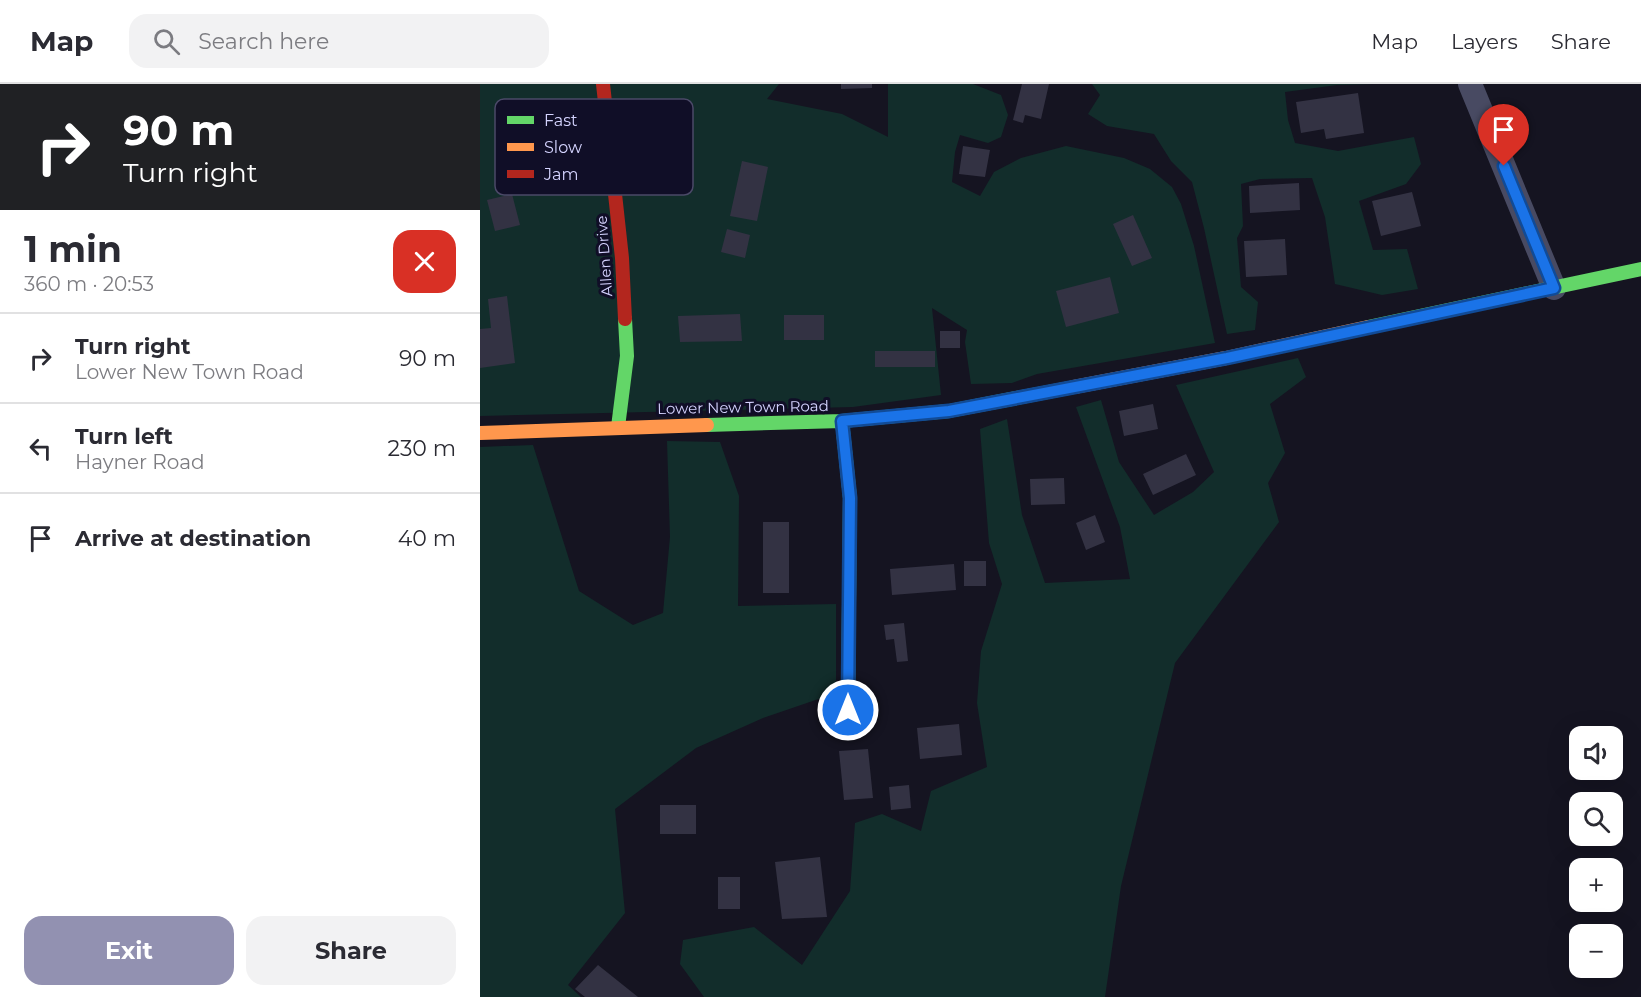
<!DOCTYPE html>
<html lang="en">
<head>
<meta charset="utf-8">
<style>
  body { margin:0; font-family:Montserrat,sans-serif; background:#f2f2f3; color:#2b2b33; height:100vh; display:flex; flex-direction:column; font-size:22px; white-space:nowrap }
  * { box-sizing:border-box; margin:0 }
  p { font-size:20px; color:#7c7c81 }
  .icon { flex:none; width:33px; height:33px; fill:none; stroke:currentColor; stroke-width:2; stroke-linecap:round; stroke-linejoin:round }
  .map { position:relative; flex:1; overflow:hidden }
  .drawer { display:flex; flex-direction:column; background:#fff; width:480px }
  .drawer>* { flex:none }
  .guide { background:#202124; color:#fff; overflow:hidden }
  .buttons { position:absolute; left:1089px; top:642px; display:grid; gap:12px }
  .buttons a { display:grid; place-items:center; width:54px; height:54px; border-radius:12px; background:#fff; box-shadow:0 6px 24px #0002; font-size:30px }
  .pin { position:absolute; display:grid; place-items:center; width:51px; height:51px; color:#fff; margin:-62px -26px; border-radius:50% 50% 50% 0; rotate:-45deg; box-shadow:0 0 6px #0007 }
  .pin .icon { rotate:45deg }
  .me { position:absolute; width:66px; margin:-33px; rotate:0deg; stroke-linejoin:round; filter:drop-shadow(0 0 4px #0008) }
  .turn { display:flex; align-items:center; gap:21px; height:126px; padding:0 24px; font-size:27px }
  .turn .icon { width:78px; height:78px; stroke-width:2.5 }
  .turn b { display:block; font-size:42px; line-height:51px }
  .round { display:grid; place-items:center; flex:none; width:63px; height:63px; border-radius:18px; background:#f2f2f3 }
  .overview { display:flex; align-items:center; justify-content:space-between; height:102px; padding:0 24px }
  h1 { font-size:36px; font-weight:700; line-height:45px }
  .action { display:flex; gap:12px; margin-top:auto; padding:12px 24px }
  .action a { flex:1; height:69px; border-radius:18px; background:#9291b1; color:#fff; font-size:24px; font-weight:700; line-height:69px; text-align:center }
  .action a+a { background:#f2f2f3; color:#2b2b33 }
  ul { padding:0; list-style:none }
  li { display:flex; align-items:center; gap:18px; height:90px; padding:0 24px; border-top:2px solid #e1e1e2 }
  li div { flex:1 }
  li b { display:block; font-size:22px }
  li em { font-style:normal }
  header { display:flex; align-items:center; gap:36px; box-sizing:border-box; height:84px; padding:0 30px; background:#fff; border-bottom:2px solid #e1e1e2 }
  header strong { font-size:28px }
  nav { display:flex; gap:33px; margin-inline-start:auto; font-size:21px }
  .search { width:420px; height:54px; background:#f2f2f3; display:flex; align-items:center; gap:15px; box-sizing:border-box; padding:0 21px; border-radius:18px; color:#7c7c81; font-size:22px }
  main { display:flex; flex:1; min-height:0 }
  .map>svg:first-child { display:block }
</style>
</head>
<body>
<header>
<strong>Map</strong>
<div class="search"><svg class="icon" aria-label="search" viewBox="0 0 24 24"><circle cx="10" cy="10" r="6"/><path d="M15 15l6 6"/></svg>Search here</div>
<nav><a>Map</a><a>Layers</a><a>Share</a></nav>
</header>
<main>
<section class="drawer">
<div class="guide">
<div class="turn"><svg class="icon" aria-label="right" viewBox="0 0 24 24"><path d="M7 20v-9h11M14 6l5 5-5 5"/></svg><div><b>90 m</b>Turn right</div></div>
</div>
<div class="overview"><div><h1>1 min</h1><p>360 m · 20:53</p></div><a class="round" style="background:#d93025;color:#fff"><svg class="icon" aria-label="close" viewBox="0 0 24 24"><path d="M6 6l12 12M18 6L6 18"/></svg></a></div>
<ul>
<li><svg class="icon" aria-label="right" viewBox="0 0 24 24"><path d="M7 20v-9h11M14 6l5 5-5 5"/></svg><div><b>Turn right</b><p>Lower New Town Road</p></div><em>90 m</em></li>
<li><svg class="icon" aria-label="left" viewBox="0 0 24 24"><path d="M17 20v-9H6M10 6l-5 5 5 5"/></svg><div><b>Turn left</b><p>Hayner Road</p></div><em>230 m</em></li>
<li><svg class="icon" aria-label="arrive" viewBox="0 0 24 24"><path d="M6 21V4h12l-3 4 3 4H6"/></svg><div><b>Arrive at destination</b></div><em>40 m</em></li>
</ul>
<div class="action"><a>Exit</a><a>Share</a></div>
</section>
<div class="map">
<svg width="1161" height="913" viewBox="0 0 1161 913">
  <rect width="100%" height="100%" fill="#151421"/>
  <path fill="#122d2b" d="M0,0H299L287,15L362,30L408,53V0H493L521,11L528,31L521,53L508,59L480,51L475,68L472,98L500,112L514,88L541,74L586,62L644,74L670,85L692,103L701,120L714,162L735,259L557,290L532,299L491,300L485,258L487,246L452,224L461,311L373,323L0,332Z
    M612,0H894L857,1L805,8L808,36L815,59L858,67L934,53L941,80L926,100L879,117L893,166L927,165L938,205L902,211L855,200L845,133L832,94L780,95L761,100L763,142L757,154L761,203L778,218L775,246L747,250L724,144L712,98L691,77L674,50L627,42L608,30L620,11Z
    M818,274L826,293L790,320L805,369L788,399L799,438L695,579L641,802L625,913H224L200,880L203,856L274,843L322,881L370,807L375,739L402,730L441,747L451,707L507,683L497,619L501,567L522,500L509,459L500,345L527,335L542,431L565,499L650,495L640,443L596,323L621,316L639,378L674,431L713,408L734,388L696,301Z
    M187,357L240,358L259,412L258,522L356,520V609L283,634L216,664L135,725L145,829L88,901L101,913H0V363L53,361L99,507L153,541L183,529L190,453Z"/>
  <path fill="#333243" d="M361,0H392V4L361,5Z
    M542,0H569L561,35L545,31L543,39L533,36Z
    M878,9L884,49L846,55L844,45L821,49L816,18Z
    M483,62L510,66L505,93L479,90Z
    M262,77L288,83L277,137L250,132Z
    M819,99L820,126L770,129L769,102Z
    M932,108L941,142L901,152L892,117Z
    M32,110L40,141L15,147L7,116Z
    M653,131L672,174L652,182L633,140Z
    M247,145L270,151L265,174L241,168Z
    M805,155L807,191L766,193L764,157Z
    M630,193L639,229L586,243L576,207Z
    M27,212L35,279L0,284V245L11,244L8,215Z
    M260,230L262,257L200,258L198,232Z
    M304,231H344V256H304Z
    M460,247H480V264H460Z
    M395,267H455V283H395Z
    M673,320L678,345L644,352L639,327Z
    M706,370L716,391L673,411L663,390Z
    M584,394L585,420L551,421L550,395Z
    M615,431L625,458L606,466L596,439Z
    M283,438H309V509H283Z
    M484,477H506V502H484Z
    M474,480L476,506L412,511L410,485Z
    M424,539L428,577L417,578L414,555L406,556L404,541Z
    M479,640L482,671L440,675L437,644Z
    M388,665L393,714L364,716L359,667Z
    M429,701L431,724L411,726L409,703Z
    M180,721H216V750H180Z
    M340,773L347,833L302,835L295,778Z
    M238,793H260V825H238Z
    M118,881L158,913H105L95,905Z"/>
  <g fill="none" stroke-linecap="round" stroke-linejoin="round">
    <path stroke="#484a62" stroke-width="24" d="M990,0L1074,204"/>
    <path stroke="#63d668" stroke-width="14" d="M888,243L1161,185
      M362,337L370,414L368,626
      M227,341L362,337L469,327L594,303
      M138,343L147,272L145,235"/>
    <path stroke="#ff974d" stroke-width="14" d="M594,303L746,274L888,243
      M0,349L227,341"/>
    <path stroke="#b3261e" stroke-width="14" d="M123,0L142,174L145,235"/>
  </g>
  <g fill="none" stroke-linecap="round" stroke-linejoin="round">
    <defs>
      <path id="route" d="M368,626L370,414L362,337L469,327L747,274L1074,204L1024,82"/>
    </defs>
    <use href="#route" stroke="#114b97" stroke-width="15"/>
    <use href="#route" stroke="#1a73e8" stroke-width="10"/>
  </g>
  <g text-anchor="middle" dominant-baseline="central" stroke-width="6" stroke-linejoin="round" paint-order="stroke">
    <g font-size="15" fill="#d5d4ff" stroke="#100e27">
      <text transform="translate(124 172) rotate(-94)">Allen Drive</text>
      <text transform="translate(263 323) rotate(-1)">Lower New Town Road</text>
    </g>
  </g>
  <rect x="15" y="15" width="198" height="96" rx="9" fill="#100e27" stroke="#4b4968" stroke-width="1.5"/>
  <rect x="27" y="32" width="27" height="8" fill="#63d668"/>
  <rect x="27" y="59" width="27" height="8" fill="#ff974d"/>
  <rect x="27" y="86" width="27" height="8" fill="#b3261e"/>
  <g font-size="16" fill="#d5d4ff">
    <text x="64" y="42">Fast</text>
    <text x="64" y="69">Slow</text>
    <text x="64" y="96">Jam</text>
  </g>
</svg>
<div class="buttons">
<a><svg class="icon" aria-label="sound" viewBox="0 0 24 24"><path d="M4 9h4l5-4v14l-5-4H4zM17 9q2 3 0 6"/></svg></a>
<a><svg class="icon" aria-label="search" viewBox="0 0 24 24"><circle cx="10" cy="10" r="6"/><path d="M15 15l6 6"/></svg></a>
<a>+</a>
<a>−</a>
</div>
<div class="pin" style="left:1024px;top:82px;background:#d93025"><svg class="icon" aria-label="arrive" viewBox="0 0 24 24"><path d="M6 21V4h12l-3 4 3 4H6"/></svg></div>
<svg class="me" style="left:368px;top:626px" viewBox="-20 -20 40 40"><circle r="17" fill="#1a73e8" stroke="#fff" stroke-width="3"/><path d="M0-11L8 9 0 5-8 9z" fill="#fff"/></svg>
</div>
</main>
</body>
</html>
